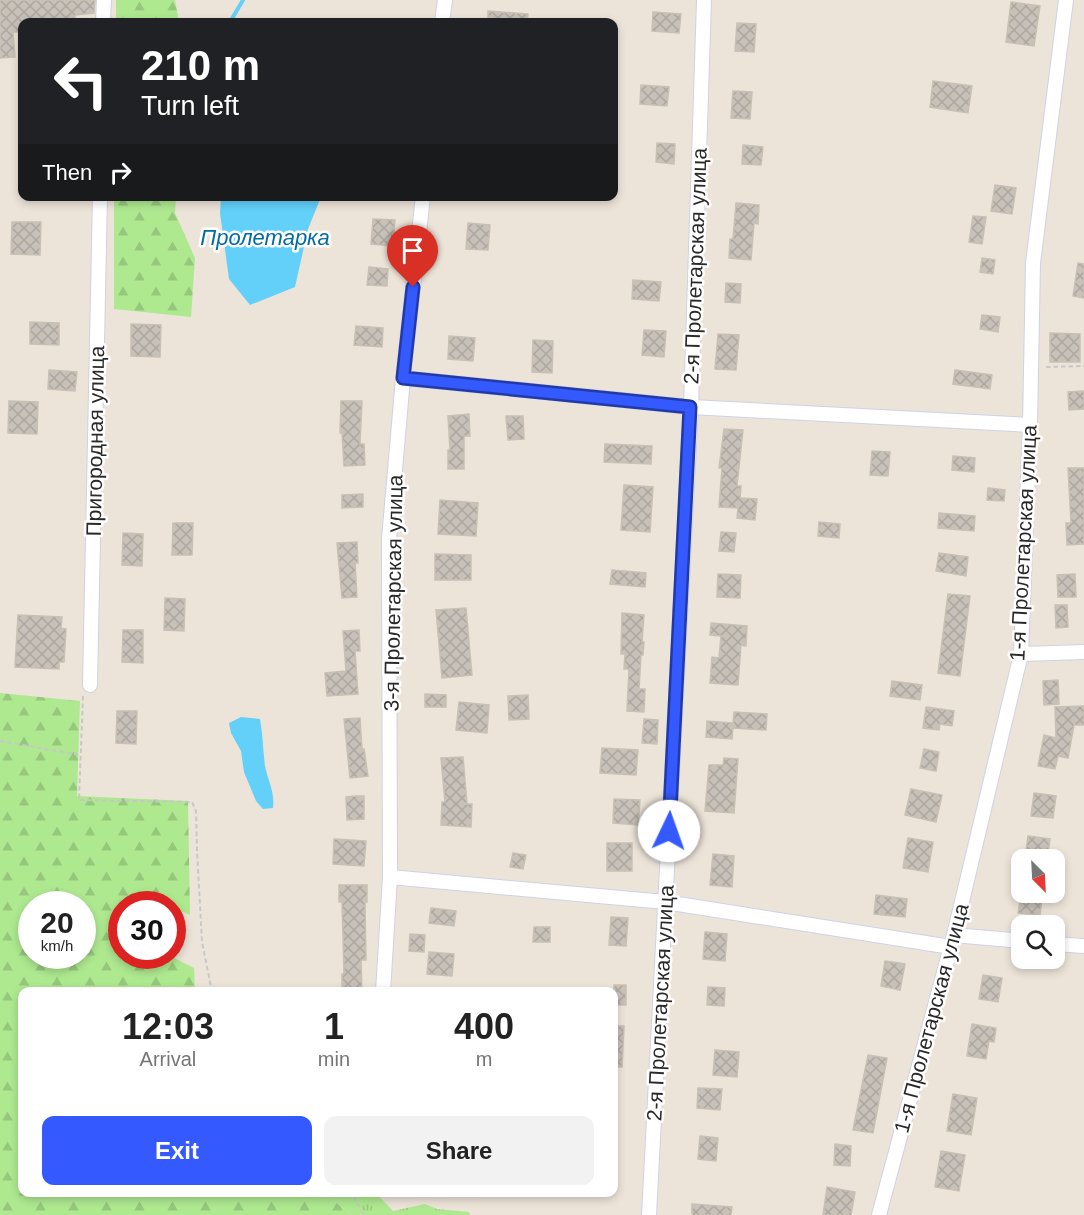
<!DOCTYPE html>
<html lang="en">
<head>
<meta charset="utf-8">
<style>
  body { margin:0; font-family:Helvetica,sans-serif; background:#f2f2f2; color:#222; height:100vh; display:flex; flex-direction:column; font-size:22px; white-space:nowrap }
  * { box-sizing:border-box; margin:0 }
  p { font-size:20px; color:#767676 }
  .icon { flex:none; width:33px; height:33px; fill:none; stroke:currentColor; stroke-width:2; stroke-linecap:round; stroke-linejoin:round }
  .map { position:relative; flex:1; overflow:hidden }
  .drawer { position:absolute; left:18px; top:987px; width:600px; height:210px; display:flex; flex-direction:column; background:#fff; border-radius:12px; box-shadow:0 3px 9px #0003 }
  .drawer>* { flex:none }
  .top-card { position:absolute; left:18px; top:18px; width:600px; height:183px; border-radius:12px; box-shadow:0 3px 9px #0003; background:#202124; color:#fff; overflow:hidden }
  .needle { width:39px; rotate:156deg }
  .fabs { position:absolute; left:1011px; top:849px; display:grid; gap:12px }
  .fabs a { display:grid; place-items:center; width:54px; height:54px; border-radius:12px; background:#fff; box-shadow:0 3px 9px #0003; font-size:30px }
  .speed { position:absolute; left:18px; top:891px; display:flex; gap:12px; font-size:30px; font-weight:700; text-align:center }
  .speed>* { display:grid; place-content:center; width:78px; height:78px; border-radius:50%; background:#fff; box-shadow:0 3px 9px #0003; line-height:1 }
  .speed small { font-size:15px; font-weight:400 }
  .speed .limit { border:9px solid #d22; background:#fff; color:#111 }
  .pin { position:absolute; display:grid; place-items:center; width:51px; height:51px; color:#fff; margin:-62px -26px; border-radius:50% 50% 50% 0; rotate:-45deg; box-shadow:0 0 6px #0007 }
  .pin .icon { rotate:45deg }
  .me { position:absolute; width:66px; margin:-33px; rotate:3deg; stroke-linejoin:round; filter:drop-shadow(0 0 4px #0008) }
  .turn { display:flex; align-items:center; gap:21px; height:126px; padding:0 24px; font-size:27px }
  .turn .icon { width:78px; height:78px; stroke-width:2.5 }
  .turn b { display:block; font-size:42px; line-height:51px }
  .then { display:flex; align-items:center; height:57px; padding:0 24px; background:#0003; gap:12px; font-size:22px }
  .eta { display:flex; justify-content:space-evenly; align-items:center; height:102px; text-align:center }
  .eta b { font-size:36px; font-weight:600; line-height:42px }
  .action { display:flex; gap:12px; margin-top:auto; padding:12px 24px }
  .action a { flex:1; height:69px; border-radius:12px; background:#3459ff; color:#fff; font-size:24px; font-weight:600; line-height:69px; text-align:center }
  .action a+a { background:#f2f2f2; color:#222 }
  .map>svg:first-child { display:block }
</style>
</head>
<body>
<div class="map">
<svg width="1084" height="1215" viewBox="0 0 1084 1215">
  <defs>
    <pattern id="grass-tufts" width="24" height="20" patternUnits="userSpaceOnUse" patternTransform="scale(1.5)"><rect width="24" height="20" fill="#aee990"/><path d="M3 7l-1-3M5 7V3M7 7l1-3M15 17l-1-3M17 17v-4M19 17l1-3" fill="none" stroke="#96c87c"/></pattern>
    <pattern id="forest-firs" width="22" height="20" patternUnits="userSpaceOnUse" patternTransform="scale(1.5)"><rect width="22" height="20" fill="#aee990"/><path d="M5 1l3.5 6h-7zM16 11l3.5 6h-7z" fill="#96c87c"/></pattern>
    <pattern id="building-cross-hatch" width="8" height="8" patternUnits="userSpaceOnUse" patternTransform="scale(1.5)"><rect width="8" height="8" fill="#c8c1b9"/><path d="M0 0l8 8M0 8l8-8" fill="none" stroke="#aca69f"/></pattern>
  </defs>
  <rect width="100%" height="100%" fill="#ede4d9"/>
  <path fill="url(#grass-tufts)" d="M324,1193H376L393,1211L425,1204L437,1209L469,1212L470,1215H352Z"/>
  <path fill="url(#forest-firs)" fill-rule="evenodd" d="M116,0H175L179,22H116Z
    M114,197H176L175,213L195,258L191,317L114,309Z
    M0,693L80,701L77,796L188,801L190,915L173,908L172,904H122V956H170L194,968L195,991L22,992V1192L324,1193L352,1215H0ZM32,904H82V956H32Z"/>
  <path fill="#62d0f9" d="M221,197H321L308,229L295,287L250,305L229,279L220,213Z
    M241,717L260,719C263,735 263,751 265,766C268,781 275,792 273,808L263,809L256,801L244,772L241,751L231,733L229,723Z"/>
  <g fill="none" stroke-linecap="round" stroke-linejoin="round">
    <path stroke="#62d0f9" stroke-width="4" d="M230,22L243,0"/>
  </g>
  <path fill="url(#building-cross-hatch)" stroke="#c8c1b3" stroke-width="1.5" d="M0,0H95L94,13L75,15V22H22V32H13L15,57L0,58Z
    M1011,2L1040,6L1034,46L1006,42Z
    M488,11L528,14L527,22H488Z
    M653,12L681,14L679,33L652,31Z
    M737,23L756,24L754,52L735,51Z
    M933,81L972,86L968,113L930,107Z
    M641,85L669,87L667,106L640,104Z
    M733,91L752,92L750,119L731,118Z
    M657,143L675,144L674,164L656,162Z
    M743,145L763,147L761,165L742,164Z
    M995,185L1016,188L1012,214L991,211Z
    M736,203L759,205L758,224L754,223L751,260L729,258L730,239H733Z
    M973,216L986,217L982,244L969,242Z
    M373,219L395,220L393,246L371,244Z
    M12,222H41L40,255L11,254Z
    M468,223L490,225L488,250L466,249Z
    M982,258L995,260L993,274L980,272Z
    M1078,263L1084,264V298L1073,296Z
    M369,267L388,269L387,286L367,285Z
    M633,280L661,282L659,301L632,299Z
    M726,283L741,284L740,303L725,302Z
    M982,315L1000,317L998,332L980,329Z
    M30,322L59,323V345L30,344Z
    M131,324L161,325L160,357L131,356Z
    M356,326L383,328L382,347L354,345Z
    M644,330L666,331L664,357L642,355Z
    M1050,333L1080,334V362H1050Z
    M718,334L739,335L736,370L715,369Z
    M449,336L475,338L473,361L448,359Z
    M533,340L553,341L552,373L532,372Z
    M49,370L77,372L75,391L48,389Z
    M955,370L992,375L990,389L953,384Z
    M1084,391V409L1069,410L1068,392Z
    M9,401L38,402L37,434L8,433Z
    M341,401H362L360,444H364L365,465L344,466L342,433H340Z
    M469,414L470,436H464V469H448V450H450L448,416Z
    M506,416H523L524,439L508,440Z
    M724,429L743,430L737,486H741L740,498L757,499L755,520L737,518L738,508L719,507L722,468H719Z
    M605,444L652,446L651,464L604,462Z
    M872,451L890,452L888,476L870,475Z
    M953,456L975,458L974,472L952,470Z
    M1068,468H1084V544L1067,545L1066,523H1071Z
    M624,485L653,487L650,532L621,530Z
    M988,488L1005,490L1004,501L987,500Z
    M363,494V507L342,508V495Z
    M440,500L478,503L476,536L438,534Z
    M939,513L975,516L974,531L938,528Z
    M819,522L840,524L839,538L818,536Z
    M173,523H193L192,555H172Z
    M721,532L736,533L734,552L719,551Z
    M123,533L143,534L142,566L122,565Z
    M357,542L358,563H355L357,597L342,598L337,543Z
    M939,553L968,557L966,576L936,571Z
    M435,554L471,555V580H435Z
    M612,570L646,573L645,587L610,584Z
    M718,574L741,575L740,598L717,597Z
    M1075,574L1076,597H1058L1057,575Z
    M948,594L970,596L960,676L938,673Z
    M165,598L185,599L184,631L164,630Z
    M1055,605H1067L1068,627L1056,628Z
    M466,608L472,675L442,678L436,610Z
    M622,613L644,615L642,642H644L643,655H641L639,689H645L644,712L627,711L629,669H624L625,654H621Z
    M18,615L62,617L61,628L66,629L64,662H59V669L15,667Z
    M711,623L747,626L746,646L741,645L738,685L710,683L712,657L719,658L721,636L710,635Z
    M123,630H143V663L122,662Z
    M359,630L360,651H355L358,694L327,696L325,673L346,671L343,631Z
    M1058,680L1059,704L1044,705L1043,681Z
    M892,681L922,685L920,700L890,696Z
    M425,694L446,695V707H425Z
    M528,695L529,719L509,720L508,696Z
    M459,702L489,705L487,733L456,730Z
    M1084,706V725H1074L1068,758L1058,756L1055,769L1038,766L1044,735L1056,738L1055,707Z
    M926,707L954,711L952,726L940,724L939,730L923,728Z
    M117,711H137L136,744L116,743Z
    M734,712L767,714L766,730L733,728L732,739L706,737L707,721L733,723Z
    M360,718L362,749H364L368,776L350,778L344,719Z
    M644,719L658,720L657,744L642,743Z
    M602,748L638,750L636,775L600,773Z
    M924,749L939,752L936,771L920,768Z
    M463,757L467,804H472L471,827L441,825L442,802H445L441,758Z
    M724,758L738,759L734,813L705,811L709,765H723Z
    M911,789L942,795L936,822L905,815Z
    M1034,793L1056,796L1053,818L1031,816Z
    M357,796H364V819L347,820L346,797Z
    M614,799L640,800L638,825L613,823Z
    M1028,836L1050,839L1047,860L1025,858Z
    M908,838L933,842L928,872L903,868Z
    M334,839L366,841L364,866L333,864Z
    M607,843H632V871H607Z
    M513,853L526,855L523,869L510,867Z
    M713,854L734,856L732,887L710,885Z
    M339,885H367V902H365L366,960H361L362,992H342V974H344L342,902H339Z
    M1022,892H1043L1040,915L1018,913Z
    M876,895L907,899L905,917L874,914Z
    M431,908L456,911L454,926L429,923Z
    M611,917L628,918L626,946L609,945Z
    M534,927H550V942H533Z
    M705,932L727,934L725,961L703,959Z
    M410,934L425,935L424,952L409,951Z
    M429,952L454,954L452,976L427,974Z
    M885,961L905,964L900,990L881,986Z
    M983,975L1002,978L998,1002L979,999Z
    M614,985H626V1005H614Z
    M708,987L725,988L724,1006L707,1005Z
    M972,1024L996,1028L994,1042L989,1041L986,1059L967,1056Z
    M614,1026H624L622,1067H614Z
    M715,1050L739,1052L737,1077L713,1075Z
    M868,1055L887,1058L873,1133L853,1130Z
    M698,1088L722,1089L720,1110L697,1108Z
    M953,1094L977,1098L971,1135L947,1131Z
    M700,1136L718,1138L716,1161L698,1159Z
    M835,1144L851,1146L850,1166L834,1165Z
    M941,1151L965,1155L959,1191L935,1187Z
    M827,1187L855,1192L851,1215H823Z
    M692,1204L732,1207L731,1215H692Z"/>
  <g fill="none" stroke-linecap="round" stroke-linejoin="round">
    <defs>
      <path id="street" d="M103,22L104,0
        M442,22L445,0
        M403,378L691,407L1030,425
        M1021,654L1084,652
        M90,685L100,196
        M390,877L665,902L951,947
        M954,935L1022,941
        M1054,944L1084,946
        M383,992L390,877L389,539L403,378L423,196
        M649,1215L691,407L704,0
        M879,1215L954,935L1021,654L1030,425L1033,263L1066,0"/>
    </defs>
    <use href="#street" stroke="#ced2e4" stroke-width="16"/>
    <path stroke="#c7c7c7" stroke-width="2" stroke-dasharray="4.5 3" stroke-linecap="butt" d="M1046,367L1084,366
      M83,696L79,800L192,802L196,811L197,851L202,942L212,992
      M0,741L81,755
      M348,1192L355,1199L364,1215"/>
    <use href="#street" stroke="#fff" stroke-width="14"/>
  </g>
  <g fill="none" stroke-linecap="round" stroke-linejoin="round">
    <defs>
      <path id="route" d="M413,287L403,378L690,407L669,831"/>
    </defs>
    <use href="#route" stroke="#223aa6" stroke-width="15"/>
    <use href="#route" stroke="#3459ff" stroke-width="10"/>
  </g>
  <g text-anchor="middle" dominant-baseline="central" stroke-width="5" stroke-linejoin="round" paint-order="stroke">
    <g font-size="21" fill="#292929" stroke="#fff">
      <text transform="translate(695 266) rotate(-88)">2-я Пролетарская улица</text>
      <text transform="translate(95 441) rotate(-89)">Пригородная улица</text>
      <text transform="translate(1023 543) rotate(-87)">1-я Пролетарская улица</text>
      <text transform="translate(393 593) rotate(-89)">3-я Пролетарская улица</text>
      <text transform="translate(660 1003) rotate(-87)">2-я Пролетарская улица</text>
      <text transform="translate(931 1018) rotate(-75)">1-я Пролетарская улица</text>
    </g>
    <g font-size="22" font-style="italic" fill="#026ba4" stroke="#fff">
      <text x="265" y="237">Пролетарка</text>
    </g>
  </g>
</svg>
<div class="fabs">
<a><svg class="needle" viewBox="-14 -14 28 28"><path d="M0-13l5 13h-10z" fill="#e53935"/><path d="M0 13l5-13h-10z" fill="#767676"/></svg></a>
<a><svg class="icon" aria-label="search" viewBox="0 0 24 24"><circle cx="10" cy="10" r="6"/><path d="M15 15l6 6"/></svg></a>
</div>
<div class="speed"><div>20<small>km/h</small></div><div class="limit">30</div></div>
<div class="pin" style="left:413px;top:287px;background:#d93025"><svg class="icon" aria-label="arrive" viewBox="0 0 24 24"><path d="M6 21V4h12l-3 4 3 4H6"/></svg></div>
<svg class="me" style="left:669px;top:831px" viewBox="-20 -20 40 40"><circle r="19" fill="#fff"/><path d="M0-13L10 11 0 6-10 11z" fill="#3459ff"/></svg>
<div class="top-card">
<div class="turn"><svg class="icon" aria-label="left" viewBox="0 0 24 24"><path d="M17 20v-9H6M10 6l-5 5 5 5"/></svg><div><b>210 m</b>Turn left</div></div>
<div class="then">Then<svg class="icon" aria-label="right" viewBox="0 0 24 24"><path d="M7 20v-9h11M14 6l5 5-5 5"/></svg></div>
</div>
<section class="drawer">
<div class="eta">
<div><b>12:03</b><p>Arrival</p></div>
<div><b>1</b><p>min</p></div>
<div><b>400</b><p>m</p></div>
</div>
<div class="action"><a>Exit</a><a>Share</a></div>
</section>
</div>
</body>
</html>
